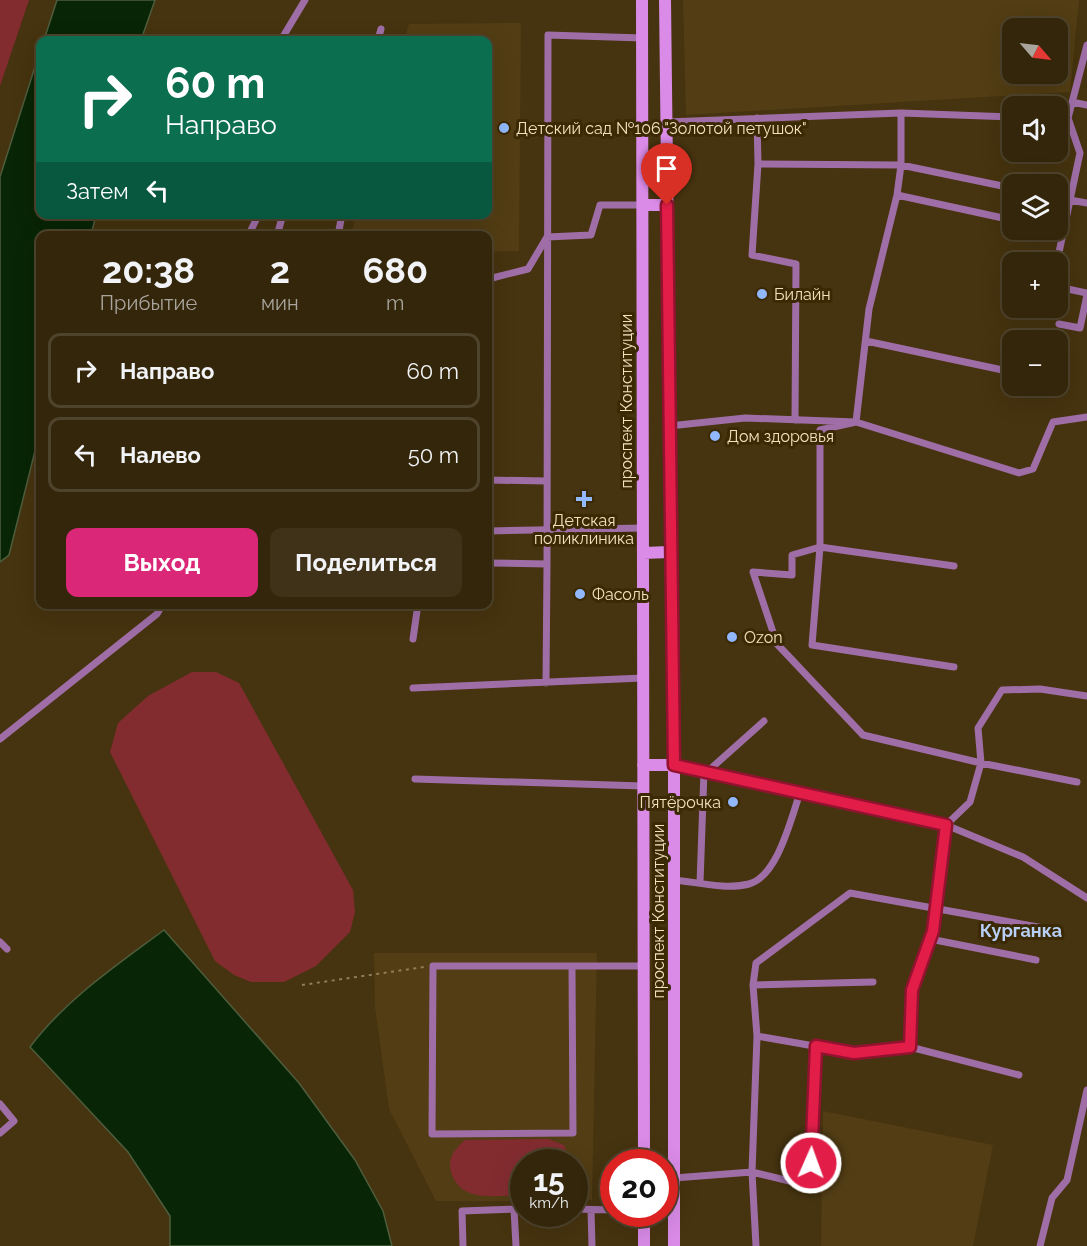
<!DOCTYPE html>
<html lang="ru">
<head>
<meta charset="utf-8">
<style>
  body { margin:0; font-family:Raleway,sans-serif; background:#3f3219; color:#f1f3f6; height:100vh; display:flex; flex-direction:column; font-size:22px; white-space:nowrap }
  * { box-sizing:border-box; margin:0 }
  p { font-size:20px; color:#a9a59d }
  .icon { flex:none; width:33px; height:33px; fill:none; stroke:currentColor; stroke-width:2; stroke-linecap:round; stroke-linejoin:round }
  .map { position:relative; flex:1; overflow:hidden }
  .side { position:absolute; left:36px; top:231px; width:456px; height:378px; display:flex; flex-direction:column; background:#34260b; border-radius:12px; box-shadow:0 6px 24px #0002,0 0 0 2px #4e432c }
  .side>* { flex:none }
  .guide { position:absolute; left:36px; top:36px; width:456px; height:183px; border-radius:12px; box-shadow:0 6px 24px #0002,0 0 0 2px #4e432c; background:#0b6e4f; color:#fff; overflow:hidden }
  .needle { width:39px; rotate:118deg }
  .fabs { position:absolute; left:1002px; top:18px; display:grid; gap:12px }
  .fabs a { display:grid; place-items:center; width:66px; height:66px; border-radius:12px; background:#34260b; box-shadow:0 6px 24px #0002,0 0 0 2px #4e432c; font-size:30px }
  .speed { position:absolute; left:510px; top:1149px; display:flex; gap:12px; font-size:30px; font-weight:700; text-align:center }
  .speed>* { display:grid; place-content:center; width:78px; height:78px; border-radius:50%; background:#34260b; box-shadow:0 6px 24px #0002,0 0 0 2px #4e432c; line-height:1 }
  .speed small { font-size:15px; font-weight:400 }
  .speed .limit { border:9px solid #d22; background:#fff; color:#111 }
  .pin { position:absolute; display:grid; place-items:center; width:51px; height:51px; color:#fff; margin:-62px -26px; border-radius:50% 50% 50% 0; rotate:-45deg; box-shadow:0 0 6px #0007 }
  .pin .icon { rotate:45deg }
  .me { position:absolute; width:66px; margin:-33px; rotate:2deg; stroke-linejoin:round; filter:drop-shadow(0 0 4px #0008) }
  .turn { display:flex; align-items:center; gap:21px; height:126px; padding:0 30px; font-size:27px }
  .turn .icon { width:78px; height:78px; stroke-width:2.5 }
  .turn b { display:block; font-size:42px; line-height:51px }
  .then { display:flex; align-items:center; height:57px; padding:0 30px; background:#0003; gap:12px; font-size:22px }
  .eta { display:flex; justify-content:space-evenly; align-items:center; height:102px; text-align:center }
  .eta b { font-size:36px; font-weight:700; line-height:42px }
  .primary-button { display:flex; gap:12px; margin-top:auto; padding:12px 30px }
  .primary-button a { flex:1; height:69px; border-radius:12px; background:#db2777; color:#fff; font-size:24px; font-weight:700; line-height:69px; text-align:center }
  .primary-button a+a { background:#3f3219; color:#f1f3f6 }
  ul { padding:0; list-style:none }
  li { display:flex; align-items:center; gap:18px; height:75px; margin:0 12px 9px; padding:0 18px; border:3px solid #4e432c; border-radius:12px }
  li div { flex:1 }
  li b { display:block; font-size:22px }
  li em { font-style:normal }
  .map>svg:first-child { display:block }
</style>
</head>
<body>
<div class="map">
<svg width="1087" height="1246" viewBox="0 0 1087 1246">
  <rect width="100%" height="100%" fill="#46330f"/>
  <path fill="#523d14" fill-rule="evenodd" d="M683,0H1079L1070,92L686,115ZM1012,28H1058V74H1012Z
    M521,23L519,251L488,252V236L351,235L356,215L488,214V40H404L409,24Z
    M374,953H597L592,1200H575L574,1162H524L523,1201H436L389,1109L375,1007Z
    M823,1111L993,1145L973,1246H821Z"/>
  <path fill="#832c30" d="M0,0H29L0,86Z
    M192,672H216L239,683L353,890L355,912L350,932L316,966L284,982H251L234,975L215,961L110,752L118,723L148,696Z
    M548,1139L564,1145L570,1162H524L523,1195C496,1195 461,1204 451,1172C447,1158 455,1149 465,1140Z"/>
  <path fill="#082505" stroke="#4e5d3d" stroke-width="1.5" d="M57,0H155L141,40H44Z
    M40,51V214L96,215L91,235L40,236V431L9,555L0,562V177Z
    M164,930L299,1083L355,1160L383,1211L392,1246H170V1216L128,1152L30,1047C65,1000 117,965 164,930Z"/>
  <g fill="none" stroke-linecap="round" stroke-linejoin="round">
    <path stroke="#907d5a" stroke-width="2" stroke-dasharray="3 4.5" stroke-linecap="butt" d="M302,985L424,967"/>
    <path stroke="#9f6ea7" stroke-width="7" d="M281,40L305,0
      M378,40L381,29
      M1072,102L1087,105
      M757,118L758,164L901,165L1012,188
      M1058,118H1068L1087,45
      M667,122L901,113L1012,117
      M758,164L752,255L796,264L795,420
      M897,195L1012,220
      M1058,197L1070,200L1080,153L1068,118
      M248,236L259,214
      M277,236L283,214
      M338,236L342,214
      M1057,262L1070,200L1087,203
      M488,279L528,269L547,237L591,235L600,205H643
      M1058,287L1087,293
      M1047,310V308
      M1059,324L1080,328L1087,295
      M866,341L1012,372
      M669,426L745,418L856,422L869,309L897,195L901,165V113
      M488,480L546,481
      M488,531L643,528
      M488,563L547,564L548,35L642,38
      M954,566L820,547V430L856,422L1019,473L1033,469L1053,422L1087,417
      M413,639L418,604
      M954,667L812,645L820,547L792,555V575L753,572L777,644L863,735L981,763L1077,782
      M546,683L547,564
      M413,688L643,678
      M0,739L157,614L163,604
      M674,765L946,825L1023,857L1087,898
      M707,772L764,721
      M415,779L643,786
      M674,880C697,882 726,890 749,884C778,876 791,818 800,793
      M700,883L704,771
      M930,939L1036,960
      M0,942L7,949
      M572,967L573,1133L432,1134L433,966H644
      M753,985L756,963L850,893L1049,929
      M757,1036L753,985L873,982
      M910,1047L912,990L933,931L946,825L970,802L981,763L978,728L1002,690L1040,689L1087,696
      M0,1104L14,1121L0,1133
      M674,1178L752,1172L757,1036L854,1053L910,1047L1019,1075
      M574,1209L614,1210
      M591,1210L592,1246
      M463,1246L462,1211L514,1209
      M516,1246L514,1209H524
      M756,1246L752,1172L810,1186L816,1046
      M1040,1246L1052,1198L1067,1180L1087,1090"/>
    <path stroke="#d98be7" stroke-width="12" d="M642,0L644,1162
      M665,0L674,765V1246
      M643,205H667
      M643,553L670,552
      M643,765H674
      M644,1214V1246"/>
  </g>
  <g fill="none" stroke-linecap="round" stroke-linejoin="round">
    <defs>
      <path id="route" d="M667,205L674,765L946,825L933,931L912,990L910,1047L854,1053L816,1046L811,1163"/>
    </defs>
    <use href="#route" stroke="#92132f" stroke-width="15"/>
    <use href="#route" stroke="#e11d48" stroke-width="10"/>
  </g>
  <g fill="#91b8fd" stroke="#3b2903" stroke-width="2">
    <circle cx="504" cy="128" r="6"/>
    <circle cx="762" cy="294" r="6"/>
    <circle cx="715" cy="436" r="6"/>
    <path d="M581 490h6v6h6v6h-6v6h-6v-6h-6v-6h6z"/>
    <circle cx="580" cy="594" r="6"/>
    <circle cx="732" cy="637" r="6"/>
    <circle cx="733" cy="802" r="6"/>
  </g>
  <g text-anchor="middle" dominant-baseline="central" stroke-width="6" stroke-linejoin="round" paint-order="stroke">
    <g font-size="16" fill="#f3e0bf" stroke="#3b2903" text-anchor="start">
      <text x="516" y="128">Детский сад №106 "Золотой петушок"</text>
      <text x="774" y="294">Билайн</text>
      <text x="727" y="436">Дом здоровья</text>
      <text x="584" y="520" text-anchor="middle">Детская<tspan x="584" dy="18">поликлиника</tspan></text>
      <text x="592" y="594">Фасоль</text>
      <text x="744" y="637">Ozon</text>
      <text x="721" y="802" text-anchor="end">Пятёрочка</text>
    </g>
    <g font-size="16" fill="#f3e0bf" stroke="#3b2903">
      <text transform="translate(626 401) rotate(-90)">проспект Конституции</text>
      <text transform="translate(658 911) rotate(-90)">проспект Конституции</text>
    </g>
    <g font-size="18" font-weight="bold" fill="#b8cff6" stroke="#3b2903">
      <text x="1021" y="930">Курганка</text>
    </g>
  </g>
</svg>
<div class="fabs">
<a><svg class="needle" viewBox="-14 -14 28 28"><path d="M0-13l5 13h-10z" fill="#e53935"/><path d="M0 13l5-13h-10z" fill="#a9a59d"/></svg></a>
<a><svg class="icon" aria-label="sound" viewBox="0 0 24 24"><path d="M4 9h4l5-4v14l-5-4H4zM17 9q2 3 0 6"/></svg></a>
<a><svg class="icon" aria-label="layers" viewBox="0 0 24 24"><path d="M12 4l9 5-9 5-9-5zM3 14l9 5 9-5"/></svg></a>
<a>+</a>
<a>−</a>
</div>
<div class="speed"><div>15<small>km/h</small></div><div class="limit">20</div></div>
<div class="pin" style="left:667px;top:205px;background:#d93025"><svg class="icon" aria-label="arrive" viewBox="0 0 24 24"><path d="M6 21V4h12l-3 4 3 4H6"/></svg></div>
<svg class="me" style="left:811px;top:1163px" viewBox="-20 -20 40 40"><circle r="17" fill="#e11d48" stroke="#fff" stroke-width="3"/><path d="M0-11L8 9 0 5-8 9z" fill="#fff"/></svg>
<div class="guide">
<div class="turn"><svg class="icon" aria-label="right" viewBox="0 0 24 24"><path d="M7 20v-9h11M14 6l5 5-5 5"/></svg><div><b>60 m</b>Направо</div></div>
<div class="then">Затем<svg class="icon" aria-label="left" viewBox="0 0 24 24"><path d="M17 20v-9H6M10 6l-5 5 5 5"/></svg></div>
</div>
<section class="side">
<div class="eta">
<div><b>20:38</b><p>Прибытие</p></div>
<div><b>2</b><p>мин</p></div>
<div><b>680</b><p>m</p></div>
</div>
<ul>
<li><svg class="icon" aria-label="right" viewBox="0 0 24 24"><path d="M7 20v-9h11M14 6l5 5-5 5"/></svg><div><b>Направо</b></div><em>60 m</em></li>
<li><svg class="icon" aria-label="left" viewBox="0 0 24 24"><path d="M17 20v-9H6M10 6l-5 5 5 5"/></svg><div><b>Налево</b></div><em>50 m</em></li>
</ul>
<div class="primary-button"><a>Выход</a><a>Поделиться</a></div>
</section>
</div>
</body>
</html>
